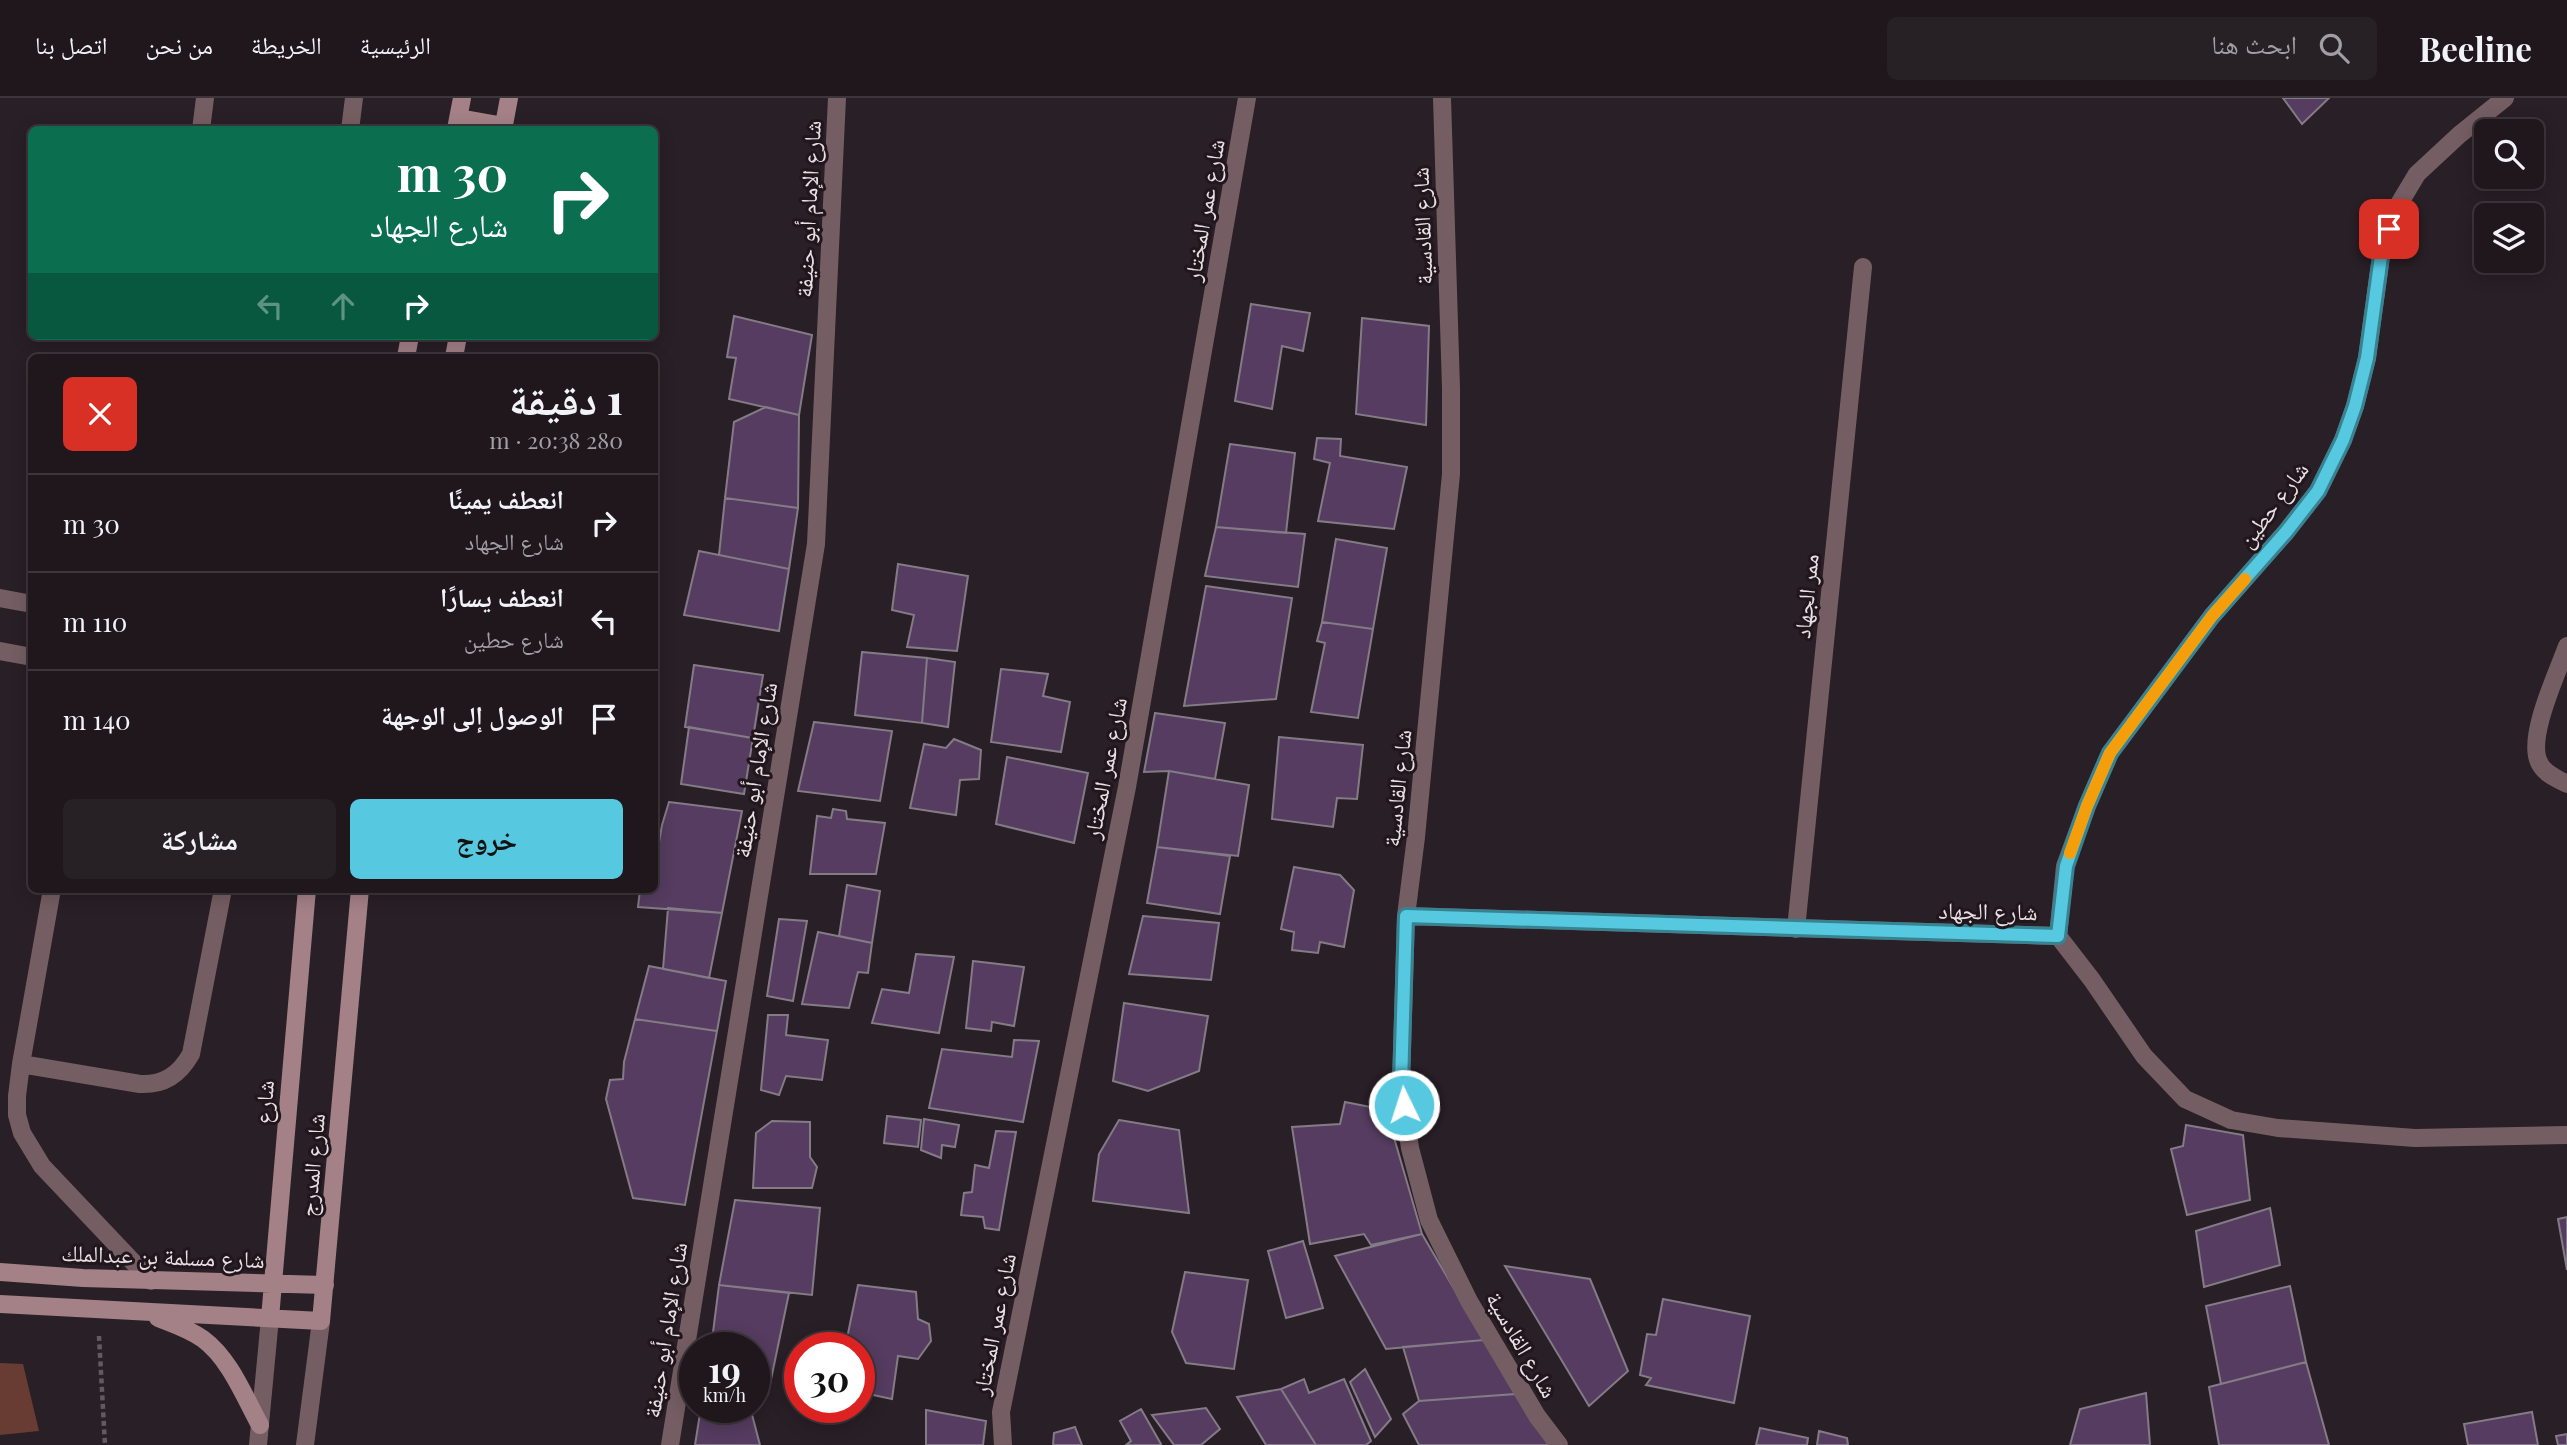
<!DOCTYPE html>
<html lang="ar">
<head>
<meta charset="utf-8">
<style>
  body { margin:0; font-family:"Playfair Display","Noto Naskh Arabic",serif; background:#272025; color:#f1f3f6; direction:rtl; height:100vh; display:flex; flex-direction:column; font-size:26px; white-space:nowrap }
  * { box-sizing:border-box; margin:0 }
  p { font-size:23px; color:#a19fa3 }
  .icon { flex:none; width:38px; height:38px; fill:none; stroke:currentColor; stroke-width:2; stroke-linecap:round; stroke-linejoin:round }
  .map { position:relative; flex:1; overflow:hidden; direction:ltr }
  .side { position:absolute; left:28px; top:256px; width:630px; height:539px; display:flex; flex-direction:column; background:#1f171c; border-radius:10px; box-shadow:0 4px 18px #0003,0 0 0 2px #3c363b; direction:rtl }
  .side>* { flex:none }
  .hud { position:absolute; left:28px; top:28px; width:630px; height:214px; border-radius:10px; box-shadow:0 4px 18px #0003,0 0 0 2px #3c363b; direction:rtl; background:#0b6e4f; color:#fff; overflow:hidden }
  .buttons { position:absolute; left:2474px; top:21px; display:grid; gap:14px }
  .buttons a { display:grid; place-items:center; width:70px; height:70px; border-radius:10px; background:#1f171c; box-shadow:0 4px 18px #0003,0 0 0 2px #3c363b; font-size:35px }
  .speed { position:absolute; left:679px; top:1234px; display:flex; gap:14px; font-size:35px; font-weight:700; text-align:center }
  .speed>* { display:grid; place-content:center; width:91px; height:91px; border-radius:50%; background:#1f171c; box-shadow:0 4px 18px #0003,0 0 0 2px #3c363b; line-height:1 }
  .speed small { font-size:18px; font-weight:400 }
  .speed .limit { border:10px solid #d22; background:#fff; color:#111 }
  .pin { position:absolute; display:grid; place-items:center; width:60px; height:60px; color:#fff; margin:-30px; border-radius:14px; box-shadow:0 4px 10px #0006 }
  .me { position:absolute; width:77px; margin:-38px; rotate:356deg; stroke-linejoin:round; filter:drop-shadow(0 0 5px #0008) }
  .turn { display:flex; align-items:center; gap:24px; height:147px; padding:0 35px; font-size:32px }
  .turn .icon { width:91px; height:91px; stroke-width:2.5 }
  .turn b { display:block; font-size:49px; line-height:60px }
  .lanes { display:flex; align-items:center; height:66px; padding:0 35px; background:#0003; justify-content:center; gap:35px; direction:ltr }
  .lanes .off { opacity:.35 }
  .round { display:grid; place-items:center; flex:none; width:74px; height:74px; border-radius:10px; background:#272025 }
  .headline { display:flex; align-items:center; justify-content:space-between; height:119px; padding:0 35px }
  h1 { font-size:42px; font-weight:800; line-height:52px }
  .primary-button { display:flex; gap:14px; margin-top:auto; padding:14px 35px }
  .primary-button a { flex:1; height:80px; border-radius:10px; background:#56c9e0; color:#111; font-size:28px; font-weight:800; line-height:80px; text-align:center }
  .primary-button a+a { background:#272025; color:#f1f3f6 }
  ul { padding:0; list-style:none }
  li { display:flex; align-items:center; gap:21px; height:98px; padding:0 35px; border-top:2px solid #3c363b }
  li div { flex:1 }
  li b { display:block; font-size:26px }
  li em { font-style:normal }
  header { display:flex; align-items:center; gap:42px; box-sizing:border-box; height:98px; padding:0 35px; background:#1f171c; border-bottom:2px solid #3c363b }
  header strong { font-size:33px }
  nav { display:flex; gap:38px; margin-inline-start:auto; font-size:24px }
  .search { width:490px; height:63px; background:#272025; display:flex; align-items:center; gap:18px; box-sizing:border-box; padding:0 24px; border-radius:10px; color:#a19fa3; font-size:26px }
  .map>svg:first-child { display:block }
</style>
</head>
<body>
<header>
<strong>Beeline</strong>
<div class="search"><svg class="icon" aria-label="search" viewBox="0 0 24 24"><circle cx="10" cy="10" r="6"/><path d="M15 15l6 6"/></svg>ابحث هنا</div>
<nav><a>الرئيسية</a><a>الخريطة</a><a>من نحن</a><a>اتصل بنا</a></nav>
</header>
<div class="map">
<svg width="2567" height="1347" viewBox="0 0 2567 1347">
  <rect width="100%" height="100%" fill="#291f26"/>
  <path fill="#683c33" d="M0,1265L23,1266L39,1333L0,1337Z"/>
  <path fill="#553c60" stroke="#837b86" stroke-width="2" d="M2283,0H2329L2302,26Z
    M1251,206L1310,215L1303,253L1282,248L1272,311L1235,303Z
    M734,218L812,237L799,317L729,301L736,260L727,259Z
    M1362,220L1429,228L1426,327L1356,316Z
    M766,309L799,317L798,410L725,400L734,324Z
    M1317,340L1341,341L1340,358L1407,369L1394,431L1318,423L1330,365L1314,361Z
    M1230,346L1295,355L1286,435L1216,429Z
    M725,400L798,410L789,471L719,457Z
    M1216,429L1305,436L1298,489L1205,478Z
    M1336,441L1387,450L1373,531L1322,524Z
    M699,453L789,471L779,533L684,517Z
    M898,466L968,478L957,553L907,549L914,517L892,512Z
    M1206,488L1292,500L1276,601L1184,608Z
    M1322,524L1373,531L1358,620L1311,614L1325,545L1317,543Z
    M862,554L927,560L922,625L855,617Z
    M927,560L955,564L948,629L922,625Z
    M694,567L763,577L753,640L685,629Z
    M1001,571L1048,576L1043,598L1070,604L1061,654L991,644Z
    M1155,615L1225,625L1215,681L1169,673L1144,674Z
    M814,624L892,633L880,703L798,693Z
    M689,629L753,640L744,696L681,686Z
    M1279,639L1363,647L1357,701L1337,700L1333,729L1272,721Z
    M954,641L981,652L979,681L960,682L956,717L910,710L924,646L946,650Z
    M1007,659L1088,675L1074,745L996,726Z
    M1169,673L1249,687L1238,758L1157,749Z
    M669,704L742,713L722,815L638,809L640,792L654,791V773L662,727Z
    M833,711L846,713L847,721L885,725L876,776H810L817,718L831,720Z
    M1157,749L1230,758L1220,816L1147,805Z
    M1294,769L1340,777L1354,792L1344,849L1320,844L1318,855L1292,852L1294,834L1281,831Z
    M847,787L880,793L872,845L839,838Z
    M668,810L722,815L709,880L663,871Z
    M1143,818L1219,825L1211,882L1129,876Z
    M779,821L807,823L793,903L767,898Z
    M818,834L872,845L868,875L858,874L849,910L802,906Z
    M916,856L954,859L939,935L872,925L882,891L909,895Z
    M973,863L1024,869L1014,928L992,924L991,933L966,930Z
    M649,868L726,883L717,933L635,921Z
    M1124,905L1208,918L1199,973L1148,993L1113,983Z
    M768,917H788L786,937L828,942L822,982L786,978L779,997L761,992Z
    M635,921L717,933L685,1107L633,1100L606,1001L610,982L623,981L624,964Z
    M1014,942L1039,943L1023,1024L929,1010L942,951L1012,959Z
    M1345,1004L1386,1012L1422,1136L1371,1147L1364,1136L1310,1146L1292,1029L1340,1026Z
    M887,1018L921,1022L918,1049L884,1045Z
    M924,1021L959,1027L955,1049L942,1047L941,1060L921,1052Z
    M1119,1022L1179,1032L1189,1115L1093,1103L1099,1056Z
    M772,1023L810,1024V1059L817,1069L812,1090H753L756,1035Z
    M2186,1027L2243,1037L2250,1102L2187,1117L2171,1051L2183,1048Z
    M996,1033L1016,1034L999,1132L985,1130L983,1119L961,1117L964,1095L972,1094L975,1067L989,1070Z
    M735,1102L820,1110L812,1197L719,1187Z
    M2270,1110L2280,1167L2204,1189L2196,1133Z
    M2567,1119V1172L2558,1121Z
    M1422,1136L1484,1242L1386,1251L1335,1158Z
    M1303,1143L1323,1210L1286,1220L1268,1153Z
    M1505,1168L1590,1181L1628,1273L1589,1308Z
    M1185,1174L1248,1182L1234,1271L1186,1265L1172,1234Z
    M719,1187L789,1195L768,1296L754,1293V1250H711Z
    M858,1187L916,1194L918,1221L929,1226L931,1243L918,1261L898,1258L892,1301L859,1294V1250H845Z
    M2290,1188L2306,1264L2221,1286L2206,1208Z
    M1663,1201L1750,1218L1734,1305L1646,1287L1651,1280L1640,1277L1647,1236L1656,1237Z
    M1484,1242L1515,1296L1419,1303L1403,1249Z
    M2306,1264L2329,1347H2219L2209,1289Z
    M1365,1271L1391,1321L1375,1339L1350,1284Z
    M1304,1281L1309,1295L1344,1281L1371,1343L1366,1347H1316L1281,1291Z
    M1281,1291L1316,1347H1266L1237,1299Z
    M2146,1295L2150,1347H2070L2080,1311Z
    M1515,1296L1549,1347H1419L1403,1316L1419,1303Z
    M701,1309H750L760,1347H695Z
    M1206,1310L1220,1331L1201,1347H1174L1152,1317Z
    M1141,1311L1161,1346V1347H1126L1131,1343L1120,1323Z
    M926,1312L986,1323L983,1347H926Z
    M2532,1314L2538,1347H2468L2464,1326Z
    M1075,1329L1082,1347H1053L1054,1335Z
    M1760,1330L1808,1340L1807,1347H1756Z
    M1819,1333L1847,1340L1848,1347H1817Z
    M2567,1336V1347H2558L2556,1338Z"/>
  <g fill="none" stroke-linecap="round" stroke-linejoin="round">
    <path stroke="#635a60" stroke-width="4.5" stroke-dasharray="5 3.5" stroke-linecap="butt" d="M99,1238L105,1347"/>
    <path stroke="#755e63" stroke-width="18" d="M201,32L205,0
      M350,32L354,0
      M0,500L32,506
      M0,553L32,559
      M52,791L21,966L17,998V1017L22,1035L42,1068L151,1183
      M21,966L140,986C164,987 179,977 191,956L223,791"/>
    <path stroke="#755e63" stroke-width="18" d="M1442,0L1451,290V376L1416,739L1406,818L1401,985L1410,1050L1429,1122L1469,1203L1537,1318L1559,1347
      M2567,548C2558,574 2525,642 2540,666C2545,676 2558,681 2567,686
      M1406,818L2058,838
      M1796,831L1863,169
      M2058,838L2065,768L2087,708L2110,655L2212,518L2286,434L2318,393L2343,342L2355,308L2367,260L2382,151L2396,111L2417,76L2459,37L2505,0
      M2058,838L2092,882L2144,958L2185,1001L2231,1022L2278,1030L2415,1040L2567,1037
      M670,1347L816,446L837,0
      M1003,1347L1001,1314L1127,689L1247,0"/>
    <path stroke="#755e63" stroke-width="18" d="M258,1347L270,1220
      M305,1347L321,1223"/>
    <path stroke="#a48087" stroke-width="18" d="M459,20L504,28
      M456,31L462,0
      M503,32L509,0
      M406,259L410,238
      M454,259L458,238
      M0,1174L83,1180L325,1187
      M0,1206L321,1223L360,791
      M158,1220C173,1226 189,1231 203,1241C230,1261 244,1298 260,1327
      M270,1220L307,791"/>
  </g>
  <g fill="none" stroke-linecap="round" stroke-linejoin="round">
    <defs>
      <path id="route" d="M1404,1007L1401,985L1406,818L2058,838L2066,768L2087,708L2110,655L2212,518L2286,434L2318,393L2343,342L2355,308L2367,260L2382,151L2389,131"/>
    </defs>
    <use href="#route" stroke="#388392" stroke-width="18"/>
    <use href="#route" stroke="#56c9e0" stroke-width="12"/>
    <path stroke="#f59e0b" stroke-width="12" d="M2070,755L2087,708L2110,655L2212,518L2245,481"/>
  </g>
  <g text-anchor="middle" dominant-baseline="central" stroke-width="6" stroke-linejoin="round" paint-order="stroke">
    <g font-size="23" fill="#e7e0e4" stroke="#20161c">
      <text transform="translate(807 111) rotate(-87)">شارع الإمام أبو حنيفة</text>
      <text transform="translate(1203 112) rotate(-80)">شارع عمر المختار</text>
      <text transform="translate(1421 128) rotate(-92)">شارع القادسية</text>
      <text transform="translate(2272 406) rotate(-53)">شارع حطين</text>
      <text transform="translate(1805 498) rotate(-84)">ممر الجهاد</text>
      <text transform="translate(1104 670) rotate(-79)">شارع عمر المختار</text>
      <text transform="translate(754 672) rotate(-81)">شارع الإمام أبو حنيفة</text>
      <text transform="translate(1396 690) rotate(-84)">شارع القادسية</text>
      <text transform="translate(1988 812) rotate(1)">شارع الجهاد</text>
      <text transform="translate(263 1004) rotate(-86)">شارع</text>
      <text transform="translate(311 1067) rotate(-85)">شارع المدرج</text>
      <text transform="translate(163 1157) rotate(2)">شارع مسلمة بن عبدالملك</text>
      <text transform="translate(993 1226) rotate(-79)">شارع عمر المختار</text>
      <text transform="translate(664 1232) rotate(-81)">شارع الإمام أبو حنيفة</text>
      <text transform="translate(1523 1246) rotate(60)">شارع القادسية</text>
    </g>
  </g>
</svg>
<div class="buttons">
<a><svg class="icon" aria-label="search" viewBox="0 0 24 24"><circle cx="10" cy="10" r="6"/><path d="M15 15l6 6"/></svg></a>
<a><svg class="icon" aria-label="layers" viewBox="0 0 24 24"><path d="M12 4l9 5-9 5-9-5zM3 14l9 5 9-5"/></svg></a>
</div>
<div class="speed"><div>19<small>km/h</small></div><div class="limit">30</div></div>
<div class="pin" style="left:2389px;top:131px;background:#d93025"><svg class="icon" aria-label="arrive" viewBox="0 0 24 24"><path d="M6 21V4h12l-3 4 3 4H6"/></svg></div>
<svg class="me" style="left:1404px;top:1007px" viewBox="-20 -20 40 40"><circle r="17" fill="#56c9e0" stroke="#fff" stroke-width="3"/><path d="M0-11L8 9 0 5-8 9z" fill="#fff"/></svg>
<div class="hud">
<div class="turn"><svg class="icon" aria-label="right" viewBox="0 0 24 24"><path d="M7 20v-9h11M14 6l5 5-5 5"/></svg><div><b>30 m</b>شارع الجهاد</div></div>
<div class="lanes"><svg class="icon off" aria-label="left" viewBox="0 0 24 24"><path d="M17 20v-9H6M10 6l-5 5 5 5"/></svg><svg class="icon off" aria-label="ahead" viewBox="0 0 24 24"><path d="M12 20V5M6 11l6-6 6 6"/></svg><svg class="icon" aria-label="right" viewBox="0 0 24 24"><path d="M7 20v-9h11M14 6l5 5-5 5"/></svg></div>
</div>
<section class="side">
<div class="headline"><div><h1>1 دقيقة</h1><p>280 m · 20:38</p></div><a class="round" style="background:#d93025;color:#fff"><svg class="icon" aria-label="close" viewBox="0 0 24 24"><path d="M6 6l12 12M18 6L6 18"/></svg></a></div>
<ul>
<li><svg class="icon" aria-label="right" viewBox="0 0 24 24"><path d="M7 20v-9h11M14 6l5 5-5 5"/></svg><div><b>انعطف يمينًا</b><p>شارع الجهاد</p></div><em>30 m</em></li>
<li><svg class="icon" aria-label="left" viewBox="0 0 24 24"><path d="M17 20v-9H6M10 6l-5 5 5 5"/></svg><div><b>انعطف يسارًا</b><p>شارع حطين</p></div><em>110 m</em></li>
<li><svg class="icon" aria-label="arrive" viewBox="0 0 24 24"><path d="M6 21V4h12l-3 4 3 4H6"/></svg><div><b>الوصول إلى الوجهة</b></div><em>140 m</em></li>
</ul>
<div class="primary-button"><a>خروج</a><a>مشاركة</a></div>
</section>
</div>
</body>
</html>
